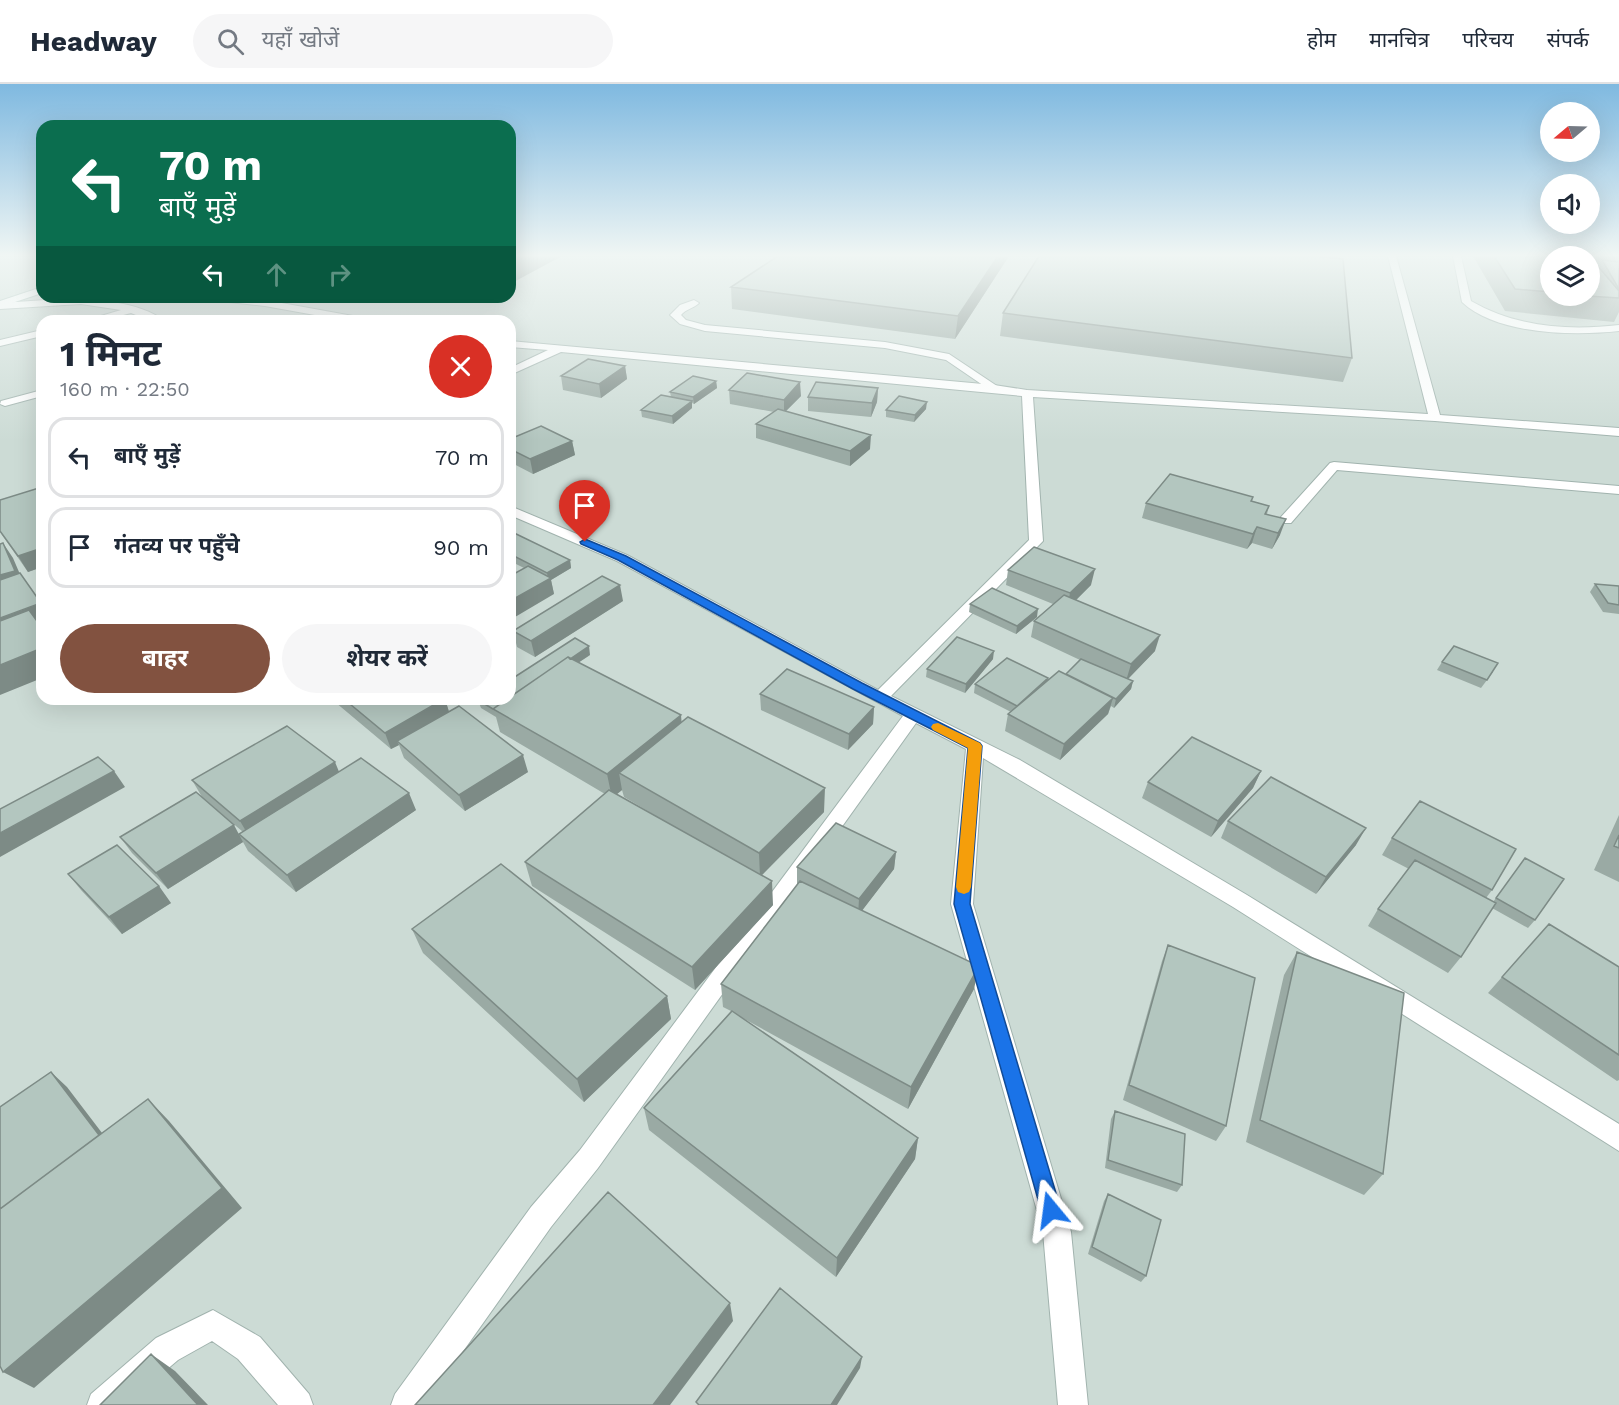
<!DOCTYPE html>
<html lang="hi">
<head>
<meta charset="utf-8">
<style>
  body { margin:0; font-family:"Work Sans","Noto Sans Devanagari",sans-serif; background:#f6f6f7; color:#1f2937; height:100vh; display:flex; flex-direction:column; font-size:22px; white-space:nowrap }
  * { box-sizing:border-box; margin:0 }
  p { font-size:20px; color:#747a83 }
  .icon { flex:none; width:33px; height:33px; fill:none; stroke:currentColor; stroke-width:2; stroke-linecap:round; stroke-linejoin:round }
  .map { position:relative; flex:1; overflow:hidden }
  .details { position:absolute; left:36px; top:231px; width:480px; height:390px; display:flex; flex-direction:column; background:#fff; border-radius:18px; box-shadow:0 6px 24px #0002 }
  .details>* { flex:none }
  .banner { position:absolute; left:36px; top:36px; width:480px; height:183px; border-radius:18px; box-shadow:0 6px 24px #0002; background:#0b6e4f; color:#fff; overflow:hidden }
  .needle { width:39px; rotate:251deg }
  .controls { position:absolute; left:1540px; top:18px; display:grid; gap:12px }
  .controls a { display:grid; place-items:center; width:60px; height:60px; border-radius:50%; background:#fff; box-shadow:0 6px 24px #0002; font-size:30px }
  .pin { position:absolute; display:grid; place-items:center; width:51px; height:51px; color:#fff; margin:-62px -26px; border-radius:50% 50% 50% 0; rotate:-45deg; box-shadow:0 0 6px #0007 }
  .pin .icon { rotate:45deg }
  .me { position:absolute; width:66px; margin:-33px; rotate:344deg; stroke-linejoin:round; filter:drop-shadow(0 0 4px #0008) }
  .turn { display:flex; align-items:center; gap:21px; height:126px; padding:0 24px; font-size:27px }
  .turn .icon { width:78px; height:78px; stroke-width:2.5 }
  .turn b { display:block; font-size:42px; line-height:51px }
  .lanes { display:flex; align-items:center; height:57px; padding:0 24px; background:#0003; justify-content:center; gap:30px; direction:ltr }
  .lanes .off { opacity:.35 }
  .round { display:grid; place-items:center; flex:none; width:63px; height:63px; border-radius:32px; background:#f6f6f7 }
  .head { display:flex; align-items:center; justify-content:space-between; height:102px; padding:0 24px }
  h1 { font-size:36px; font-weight:700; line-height:45px }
  .action { display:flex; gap:12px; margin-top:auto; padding:12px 24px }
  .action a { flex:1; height:69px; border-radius:36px; background:#825240; color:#fff; font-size:24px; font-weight:700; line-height:69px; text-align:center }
  .action a+a { background:#f6f6f7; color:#1f2937 }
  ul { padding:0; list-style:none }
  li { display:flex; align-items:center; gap:18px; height:81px; margin:0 12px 9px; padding:0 12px; border:3px solid #e0e1e3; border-radius:18px }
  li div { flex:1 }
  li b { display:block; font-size:22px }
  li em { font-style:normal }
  header { display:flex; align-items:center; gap:36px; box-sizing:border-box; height:84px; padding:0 30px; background:#fff; border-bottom:2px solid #e0e1e3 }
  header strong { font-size:28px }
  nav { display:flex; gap:33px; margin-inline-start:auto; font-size:21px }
  .search { width:420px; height:54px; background:#f6f6f7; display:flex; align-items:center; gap:15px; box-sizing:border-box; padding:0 21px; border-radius:33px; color:#747a83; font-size:22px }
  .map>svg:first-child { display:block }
</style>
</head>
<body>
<header>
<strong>Headway</strong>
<div class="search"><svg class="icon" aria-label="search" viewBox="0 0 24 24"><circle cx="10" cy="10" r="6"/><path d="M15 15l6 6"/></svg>यहाँ खोजें</div>
<nav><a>होम</a><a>मानचित्र</a><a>परिचय</a><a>संपर्क</a></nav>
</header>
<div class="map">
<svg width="1619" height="1321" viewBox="0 0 1619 1321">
  <rect width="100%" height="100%" fill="#deebe6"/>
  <path fill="#ccdbd5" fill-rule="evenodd" d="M0,172H42V213H510V172H1619V1321H0ZM1551,172H1590V212H1551ZM42,237H510V615H42Z"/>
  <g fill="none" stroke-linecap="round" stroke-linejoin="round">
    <defs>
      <path id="lane" d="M1453,172H1461L1471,217C1516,243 1568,247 1619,241V247C1574,252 1497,251 1462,218Z
        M694,216L699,219C694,224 686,225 681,231L686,236L705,241L885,258L949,270L1000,304L994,307L990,306L946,276L885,264L705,247L680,240L670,231L680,221Z"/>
      <path id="street" d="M1388,172H1396L1440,331L1619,344V352L1435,337L1033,313L1043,457L891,612L1020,676L1247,811L1619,1040V1067L1233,823L983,674L973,820L1071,1148L1088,1321H1058L1043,1148L951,820L966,665L916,639L598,1084L551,1143L425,1321H391L395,1310L531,1123L580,1066L903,632L617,477L510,431V422L627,471L878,606L1029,456L1022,312L561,268L510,291V284L548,266L510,263V257L994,301L1027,306L1428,330Z
        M206,213L265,216L364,234L369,237H348L265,222L211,216Z
        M62,215C92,215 140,217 164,237H151L131,229L100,237H84L121,226L81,220L0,225V219Z
        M42,246V252L0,262V256Z
        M42,306V312L5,322L0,320L1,317Z
        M1334,378L1619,402V410L1337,386L1291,439H1281L1279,436L1281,433L1330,379Z
        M213,1226L260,1253L309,1310L313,1321H278L238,1275L212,1257L178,1276L125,1321H87L91,1310L156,1254Z"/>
      <path id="secondary" d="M42,203V209L0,223V217Z"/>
    </defs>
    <use href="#lane" stroke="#a1b3ae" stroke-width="2"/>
    <use href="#street" stroke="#a1b3ae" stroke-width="2"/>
    <use href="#secondary" stroke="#9db7b0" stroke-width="2"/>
    <use href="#lane" fill="#fff" fill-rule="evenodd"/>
    <use href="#street" fill="#fff" fill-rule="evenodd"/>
    <use href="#secondary" fill="#fff" fill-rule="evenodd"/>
  </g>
  <path fill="#9aaaa4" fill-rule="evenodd" d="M778,172H1009L955,255L732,225L731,203Z
    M1473,172H1619V228L1614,238L1505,227ZM1551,172L1590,212H1551Z
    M1003,229L1352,274L1343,298L1000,252Z
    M625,282L627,295L601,314L563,306L561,292Z
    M716,297L717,304L694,320L692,319V324L673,340L642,333L641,326L671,313L670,308Z
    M878,304L877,318L871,333L808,327V313Z
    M729,306L801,312L786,327L870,365L850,382L756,354V340L774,328L730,320Z
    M926,325L914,338L886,333V326Z
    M510,355L572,357L575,371L533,390L510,378Z
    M42,403V483L28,488L0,448V416Z
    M1253,413L1252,417L1269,422L1267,430L1280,451L1272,465L1252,459L1247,465L1142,434L1146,419Z
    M510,447L570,476L571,484L551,496L554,510L524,484L510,477Z
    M1008,486L1091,501L1076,516L1155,567L1128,595L1133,597L1131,605L1114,624L1111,622L1108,630L1060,676L1005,647L1008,630L1011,628L974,609L975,600L1048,594L1047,597L1066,590L1080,576L1031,553L1034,537L1053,520L1006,501Z
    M1595,500L1619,502V530L1603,528L1590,508Z
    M623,517L535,573L517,563L513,547Z
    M970,520L1037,533L1016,550L969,528Z
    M590,571L578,579L681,631V639L824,728L762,791L773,821L695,906L532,802L525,778L605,710L500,648L496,633L481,624L478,616ZM622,706L624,713L663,736L617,710Z
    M993,575L965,609L926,593L927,585Z
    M1442,578L1493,588L1481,604L1437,586Z
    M760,610L874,623L873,640L848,666L761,626Z
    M334,615H445L449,628L528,688L465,727L404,674L399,661L391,665L335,618Z
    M1261,687L1253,704L1211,753L1142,714L1148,698Z
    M339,688L416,726L296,808L248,767L243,758L168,805L132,769L120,753L239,750L243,748L202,713L192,696Z
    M1619,731V798L1594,786Z
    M1228,737L1356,761L1316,810L1221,754Z
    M1392,754L1492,806L1486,814L1493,818L1525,774L1535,836L1528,844L1492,824L1461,873L1448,889L1368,842L1378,825L1409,785L1382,771Z
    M896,768L894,785L862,826L974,905L908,1025L739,932L918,1054L915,1075L836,1193L649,1046L644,1024L731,927L723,923L721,900L798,800H797V783Z
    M68,790L171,819L122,850L81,806Z
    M412,845L667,912L671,935L584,1018L423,869Z
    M1168,861L1226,1042L1216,1057L1123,1016L1162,877Z
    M1297,868L1383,1090L1364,1111L1246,1058L1284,891Z
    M1619,883V996L1617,997L1488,909L1502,893Z
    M1115,1027L1182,1101L1177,1108L1105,1084L1111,1035Z
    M1108,1110L1146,1192L1141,1198L1088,1170L1104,1117Z"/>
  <path fill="#7d8b86" d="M519,172H562L510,200V176Z
    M998,172H1009L955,255L958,232Z
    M625,282L627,295L601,314L599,300Z
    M716,297L717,304L694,320L693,313Z
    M800,298L801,312L784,329V316Z
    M878,304L877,318L871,333L872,319Z
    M692,317V324L673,340L672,332Z
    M927,318L926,325L914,338L915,331Z
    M871,351L870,365L850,382V367Z
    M572,357L575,371L533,390L530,375Z
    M1286,435L1280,451L1272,465L1278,449Z
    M1257,443L1252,459L1247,465L1253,450Z
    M3,459L13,474L25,502L0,510V491Z
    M42,464V483L28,488L18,472Z
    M570,476L571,484L551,496L554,510L510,536V517L548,495L547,489Z
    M1095,485L1091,501L1067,525L1070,509Z
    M620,501L623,517L535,573L531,557Z
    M41,519L42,520V539L0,554V534Z
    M1038,525L1037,533L1016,550L1017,542Z
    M1160,551L1155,567L1126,597L1131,580Z
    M589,562L590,571L501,629L493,625L495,633L493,625Z
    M42,564V594L0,611V581Z
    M994,567L993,575L965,609L966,600Z
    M1048,594L1046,602L1017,622Z
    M1133,597L1131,605L1114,624L1116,615Z
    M1113,614L1108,630L1060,676L1064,660Z
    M445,615L450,631L397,657L399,661L391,665L385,649Z
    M874,623L873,640L848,666L849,650Z
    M681,631L683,655L619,689L622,706L612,714L607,690Z
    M523,671L528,688L465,727L459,711Z
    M335,678L342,695L250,754L240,737Z
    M114,687L125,703L0,773V749Z
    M1261,687L1253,704L1211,753L1218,737Z
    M825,704L824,728L760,793L759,769Z
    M409,709L416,726L296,808L287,791Z
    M234,741L243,758L168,805L156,789Z
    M1366,744L1356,761L1316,810L1326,793Z
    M896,768L894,785L858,832L859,815Z
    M772,797L773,821L695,906L692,883Z
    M159,802L171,819L122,850L109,833Z
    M979,882L974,905L908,1025L911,1003Z
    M667,912L671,935L584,1018L577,995Z
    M51,988L67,1003L115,1066L0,1153Z
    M148,1015L169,1037L242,1124L34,1304L3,1288Z
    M918,1054L915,1075L836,1193L837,1174Z
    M730,1219L733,1237L670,1321H653Z
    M151,1270L175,1287L208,1321H198Z
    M862,1273L860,1284L837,1321H831Z"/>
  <path fill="#b3c6bf" stroke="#7d8b86" stroke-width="1.5" d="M510,172H519L510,176Z
    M778,172H998L958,232L731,203Z
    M1039,172H1317L1343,175L1352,274L1003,229Z
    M1494,172H1590H1551V208L1515,205Z
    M1590,173L1619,207V214L1588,212H1590Z
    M1602,176L1619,178V205Z
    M588,275L625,282L599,300L561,292Z
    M747,289L800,298L784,316L729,306Z
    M693,292L716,297L693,313L670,308Z
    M816,298L878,304L872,319L808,313Z
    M661,311L692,317L672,332L641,326Z
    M899,312L927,318L915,331L886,326Z
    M778,325L871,351L850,367L756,340Z
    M541,342L572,357L530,375L510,365V355Z
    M1170,390L1253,413L1251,417L1269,422L1265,430L1286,435L1278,449L1257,443L1253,450L1146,419Z
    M42,403V464L18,472L0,447V416Z
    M510,447L570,476L547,489L510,470Z
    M3,459L15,487L0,491V460Z
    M1034,463L1095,485L1070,509L1008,486Z
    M528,482L551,494L510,517V492Z
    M20,489L41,519L0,534V496Z
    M602,492L620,501L531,557L513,547Z
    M1595,500L1619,502V521L1608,519Z
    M992,504L1038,525L1017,542L970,520Z
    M1064,511L1160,551L1131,580L1034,537Z
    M29,526L42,544V564L0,581V537Z
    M957,553L994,567L966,600L927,585Z
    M575,554L589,562L570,575L568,573L510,613V596Z
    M1454,562L1498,579L1487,596L1442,578Z
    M568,573L681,631L607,690L493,625L507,615H510V613Z
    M1007,574L1048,594L1017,622L975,600Z
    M1081,575L1133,597L1116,615L1066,590Z
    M787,585L874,623L849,650L760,610Z
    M1059,587L1113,614L1064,660L1008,630Z
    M344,615H444L385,649Z
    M480,615H507L493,625L478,616Z
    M459,622L523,671L459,711L397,657Z
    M688,633L825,704L759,769L619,689Z
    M287,642L335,678L240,737L192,696Z
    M1192,653L1261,687L1218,737L1148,698Z
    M98,673L114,687L0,749V725Z
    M361,674L409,709L287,791L239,750Z
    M1271,693L1366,744L1326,793L1228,737Z
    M609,706L772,797L692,883L525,778Z
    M196,708L234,741L156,789L120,753Z
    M1420,717L1516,765L1492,806L1392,754Z
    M836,739L896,768L859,815L797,783Z
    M1619,751V764L1614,762Z
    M117,761L159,802L109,833L68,790Z
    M1525,774L1564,795L1535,836L1496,814Z
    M1415,776L1496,819L1461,873L1378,825Z
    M501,780L667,912L577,995L412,845Z
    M800,797L979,882L911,1003L721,900Z
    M1549,840L1619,883V971L1502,893Z
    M1168,861L1255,894L1226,1042L1129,1001Z
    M1297,868L1404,909L1383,1090L1260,1036Z
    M732,927L918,1054L837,1174L644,1024Z
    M51,988L99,1051L0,1125V1023Z
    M148,1015L222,1104L3,1288L0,1282V1125Z
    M1115,1027L1185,1050L1182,1101L1108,1076Z
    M608,1108L730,1219L653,1321H415Z
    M1108,1110L1161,1136L1146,1192L1092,1163Z
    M780,1204L862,1273L831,1321H699L696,1318Z
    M151,1270L198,1321H100Z"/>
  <linearGradient id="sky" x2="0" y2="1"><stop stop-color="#7fb9e0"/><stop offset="0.48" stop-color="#f0f6f4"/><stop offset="1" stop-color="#f0f6f4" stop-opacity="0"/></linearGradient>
  <rect width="1619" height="357" fill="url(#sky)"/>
  <path fill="#1a73e8" stroke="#114b97" stroke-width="1.5" d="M585,455L626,472L862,599L980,659L982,662L970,820L1061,1126L1058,1134L1051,1137L1044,1134L1041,1126L954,820L968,664L853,605L618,476L581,460L580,458Z"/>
  <path fill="#f59e0b" d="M938,639L980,659L982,662L971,803L969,808L964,810L958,808L956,803L968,664L933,646L931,643L933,640Z"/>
</svg>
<div class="controls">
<a><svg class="needle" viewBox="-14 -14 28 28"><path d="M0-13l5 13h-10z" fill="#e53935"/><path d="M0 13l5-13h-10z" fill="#747a83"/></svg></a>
<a><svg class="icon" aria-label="sound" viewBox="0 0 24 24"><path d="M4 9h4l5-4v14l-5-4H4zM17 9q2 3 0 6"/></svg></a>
<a><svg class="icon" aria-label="layers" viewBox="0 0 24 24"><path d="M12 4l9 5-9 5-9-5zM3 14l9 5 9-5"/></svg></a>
</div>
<div class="pin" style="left:585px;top:458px;background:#d93025"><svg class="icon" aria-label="arrive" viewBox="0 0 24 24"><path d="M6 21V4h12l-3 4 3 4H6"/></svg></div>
<svg class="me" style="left:1051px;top:1126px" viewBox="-20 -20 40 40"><path d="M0-17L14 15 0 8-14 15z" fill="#1a73e8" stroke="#fff" stroke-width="4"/></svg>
<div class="banner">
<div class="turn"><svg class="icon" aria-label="left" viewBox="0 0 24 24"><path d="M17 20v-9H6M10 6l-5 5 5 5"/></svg><div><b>70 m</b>बाएँ मुड़ें</div></div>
<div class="lanes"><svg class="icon" aria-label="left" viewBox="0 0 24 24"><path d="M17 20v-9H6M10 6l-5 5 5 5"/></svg><svg class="icon off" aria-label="ahead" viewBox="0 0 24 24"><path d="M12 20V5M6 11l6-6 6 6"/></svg><svg class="icon off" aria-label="right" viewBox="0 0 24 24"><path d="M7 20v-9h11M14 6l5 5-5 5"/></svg></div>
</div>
<section class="details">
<div class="head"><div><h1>1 मिनट</h1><p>160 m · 22:50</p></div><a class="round" style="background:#d93025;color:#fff"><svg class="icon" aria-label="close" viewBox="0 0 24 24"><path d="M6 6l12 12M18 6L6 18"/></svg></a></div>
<ul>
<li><svg class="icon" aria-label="left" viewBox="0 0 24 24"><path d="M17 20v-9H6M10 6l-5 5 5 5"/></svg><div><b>बाएँ मुड़ें</b></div><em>70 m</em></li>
<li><svg class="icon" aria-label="arrive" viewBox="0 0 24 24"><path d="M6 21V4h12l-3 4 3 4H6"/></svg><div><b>गंतव्य पर पहुँचे</b></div><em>90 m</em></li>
</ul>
<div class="action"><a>बाहर</a><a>शेयर करें</a></div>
</section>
</div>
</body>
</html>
